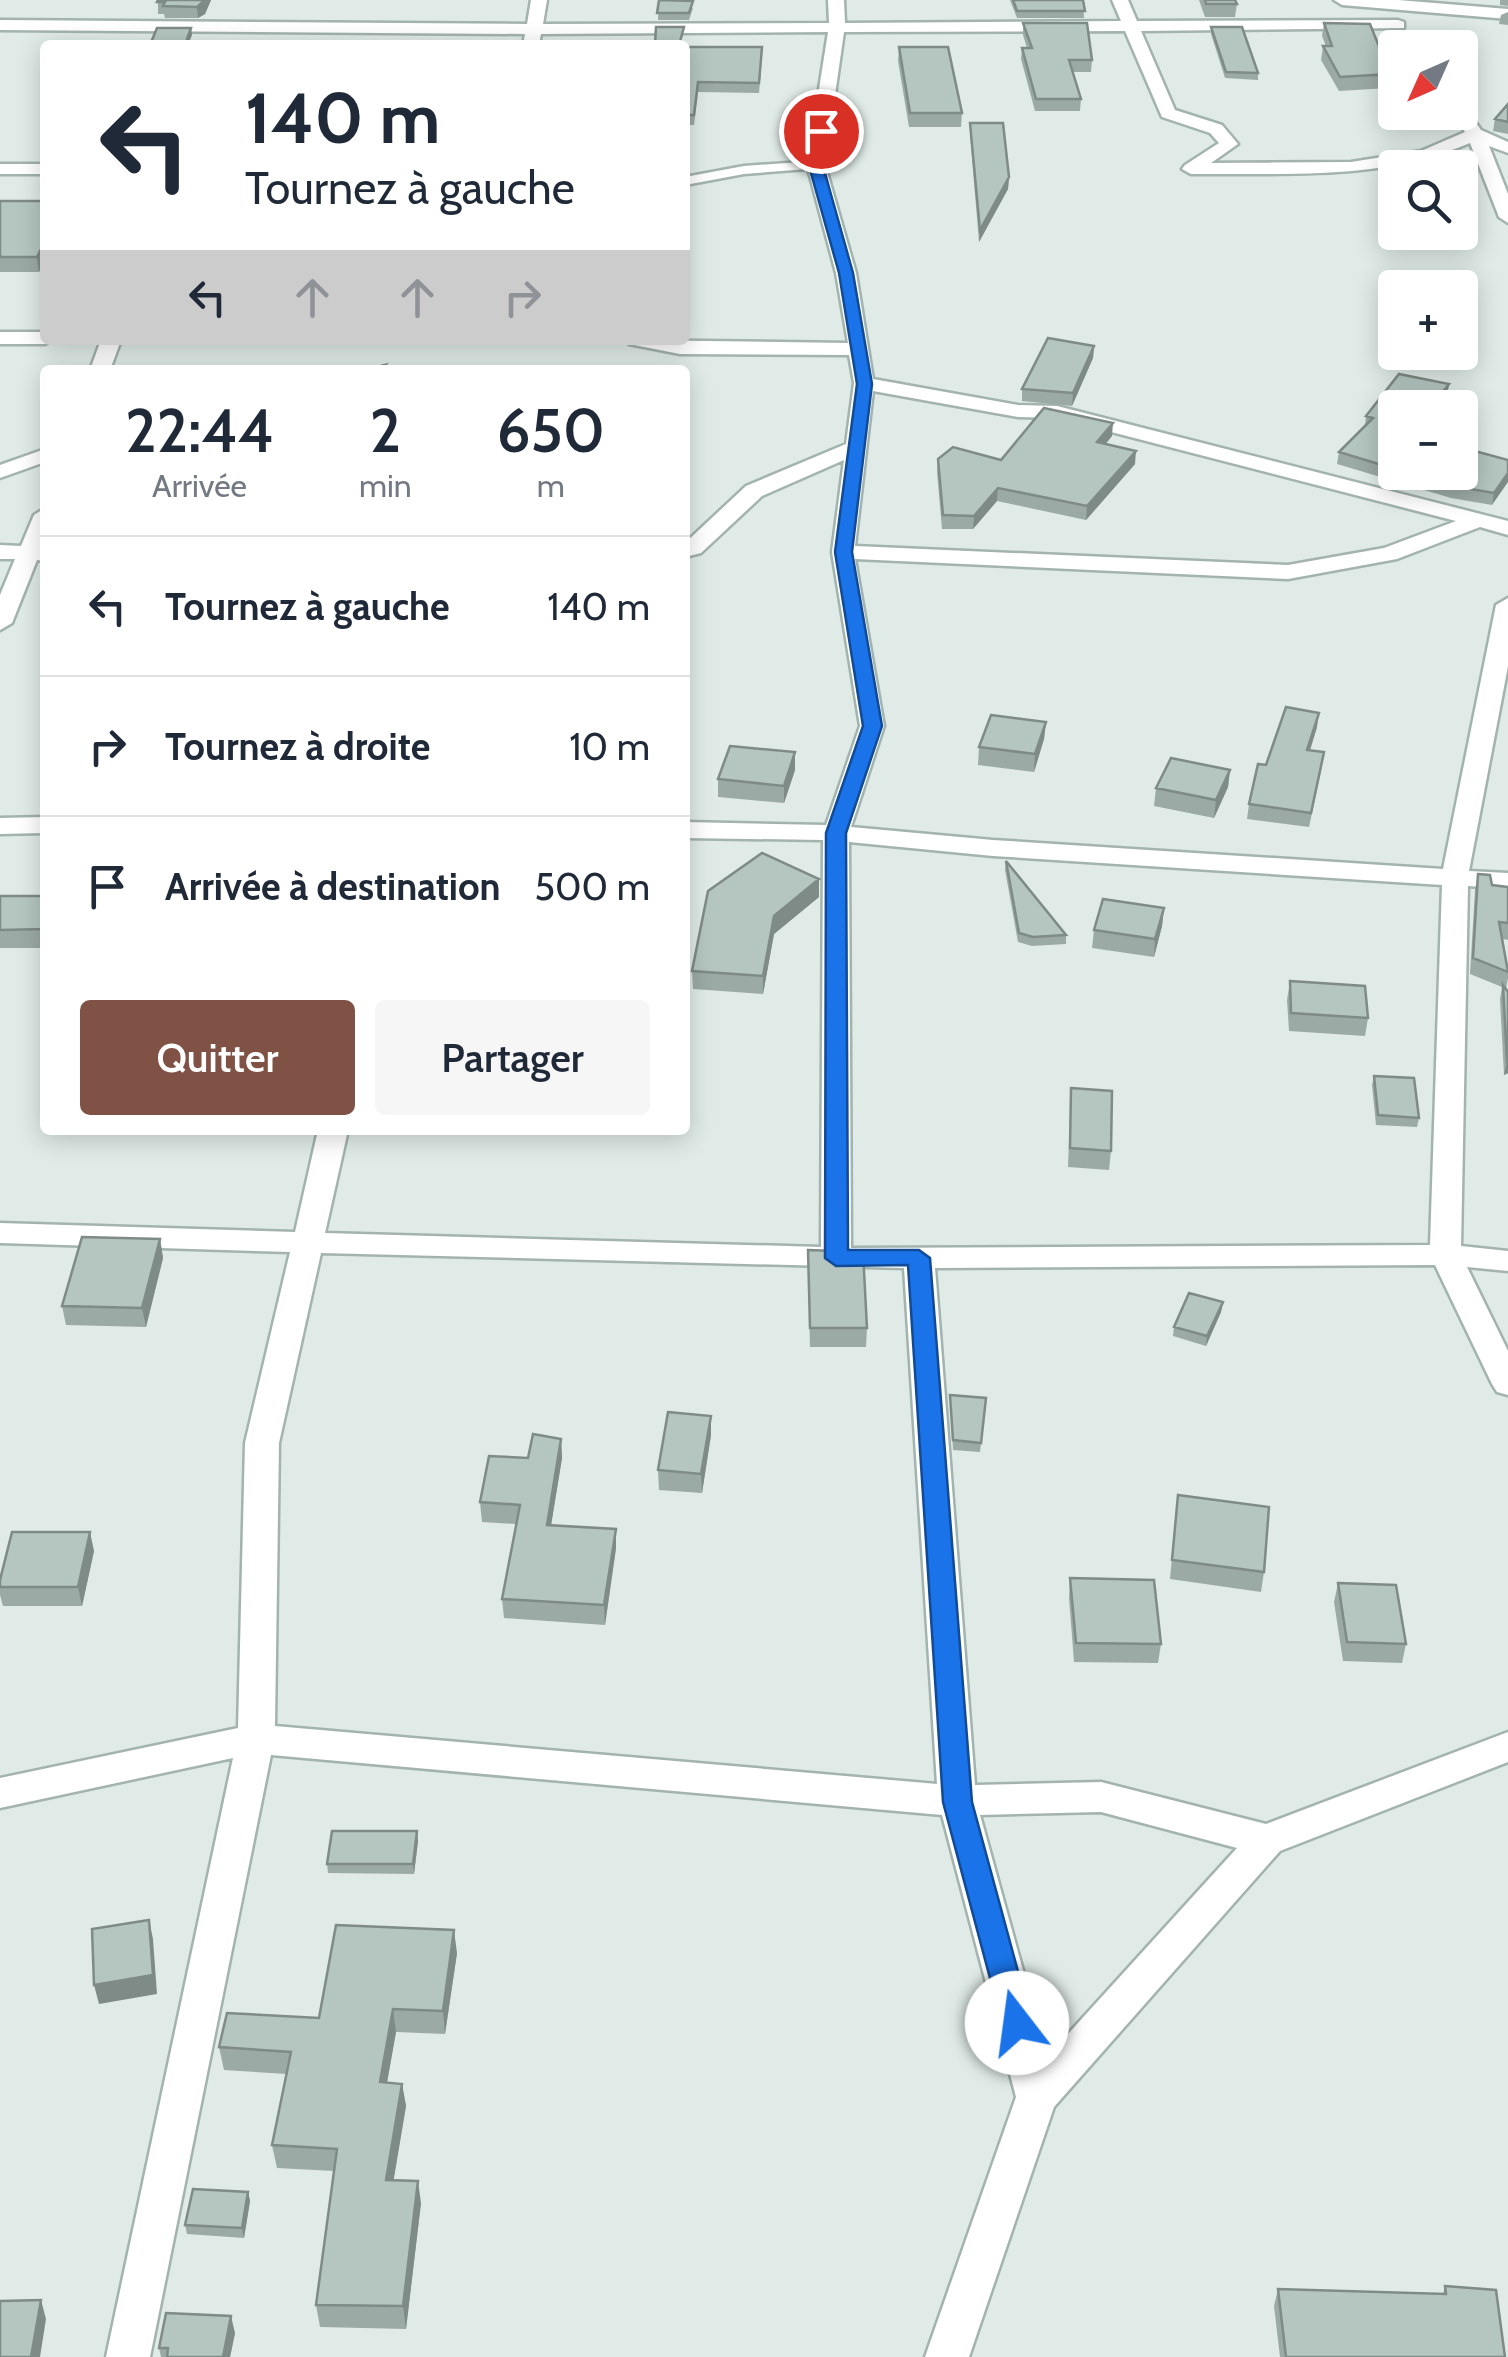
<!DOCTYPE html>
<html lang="fr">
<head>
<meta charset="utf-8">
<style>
  body { margin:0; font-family:Cabin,sans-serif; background:#f6f6f7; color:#1f2937; height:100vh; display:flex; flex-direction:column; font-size:38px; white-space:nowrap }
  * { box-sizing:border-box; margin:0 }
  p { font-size:32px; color:#747a83 }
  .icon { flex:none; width:55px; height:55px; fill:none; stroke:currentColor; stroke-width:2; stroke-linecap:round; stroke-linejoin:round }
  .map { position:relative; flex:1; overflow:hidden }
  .sheet { position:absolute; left:40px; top:365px; width:650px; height:770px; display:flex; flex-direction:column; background:#fff; border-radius:10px; box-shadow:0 5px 25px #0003 }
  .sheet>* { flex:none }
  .top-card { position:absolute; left:40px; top:40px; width:650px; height:305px; border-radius:10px; box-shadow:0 5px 25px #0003; background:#fff; color:#1f2937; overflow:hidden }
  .needle { width:65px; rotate:225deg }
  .tools { position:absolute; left:1378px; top:30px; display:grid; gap:20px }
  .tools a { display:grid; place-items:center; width:100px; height:100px; border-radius:10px; background:#fff; box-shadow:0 5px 25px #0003; font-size:50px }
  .pin { position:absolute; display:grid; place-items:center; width:85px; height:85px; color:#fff; margin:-42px; border:5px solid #fff; border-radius:50%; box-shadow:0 2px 10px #0007 }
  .me { position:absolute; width:110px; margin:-55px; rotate:345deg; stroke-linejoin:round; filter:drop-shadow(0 0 8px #0008) }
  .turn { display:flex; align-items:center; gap:35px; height:210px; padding:0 40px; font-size:45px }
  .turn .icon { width:130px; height:130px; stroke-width:2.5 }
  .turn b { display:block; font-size:70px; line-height:85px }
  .lanes { display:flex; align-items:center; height:95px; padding:0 40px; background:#0003; justify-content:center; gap:50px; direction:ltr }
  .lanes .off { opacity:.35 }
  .eta { display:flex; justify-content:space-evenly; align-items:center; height:170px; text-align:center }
  .eta b { font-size:60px; font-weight:600; line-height:70px }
  .cta { display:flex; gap:20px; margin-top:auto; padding:20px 40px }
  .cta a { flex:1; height:115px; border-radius:10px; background:#7f5245; color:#fff; font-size:40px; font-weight:600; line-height:115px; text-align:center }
  .cta a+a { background:#f6f6f7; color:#1f2937 }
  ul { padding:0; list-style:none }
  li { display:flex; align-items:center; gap:30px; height:140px; padding:0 40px; border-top:2px solid #e0e1e3 }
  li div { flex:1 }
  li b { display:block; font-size:38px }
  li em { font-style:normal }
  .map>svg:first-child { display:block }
</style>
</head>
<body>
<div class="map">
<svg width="1508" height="2357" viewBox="0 0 1508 2357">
  <rect width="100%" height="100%" fill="#e0ebe7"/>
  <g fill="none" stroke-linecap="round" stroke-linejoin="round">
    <defs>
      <path id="lane" d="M816,161L820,162V168L744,174L685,185V177L744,166Z"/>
      <path id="street" d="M531,0H547L543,24L829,23L828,0H844L845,23L1121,21L1112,0H1128L1137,21L1398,20L1404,22V28L1141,31L1175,110L1222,125L1238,144L1211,163L1351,162L1421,151L1465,132L1452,112H1460V107L1466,108L1481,130L1508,142V153L1489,146L1508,194V223L1499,217L1470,143C1382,181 1285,173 1191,174L1182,169L1185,165L1219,143L1210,133L1162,117L1125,31L844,32L825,165L856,273L873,379L1018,405L1057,406L1508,521V535L1480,527L1397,559L1288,579L855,559L884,726L851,827L993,840L1443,869L1496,605L1508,598V666L1469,871L1508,873V889L1468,886L1461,1246L1508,1251V1271L1467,1267L1508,1351V1395L1497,1392L1492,1384L1435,1265L935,1268L975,1785L1101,1782L1266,1824L1508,1732V1762L1280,1851L1054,2107L969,2357H925L1016,2097L942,1815L271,1755L150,2357H106L233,1758L0,1808V1778L238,1728L245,1443L290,1252L0,1243V1223L295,1232L318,1130H348L325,1233L821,1247L823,840L685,838V822L826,825L860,726L832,552L844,460L762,496L701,553L685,557V543L746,486L846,444L854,383L849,355L680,354L629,344L626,340L848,343L836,273L807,165L828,32L541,34L539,45H523L525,34L0,30V20L527,24ZM873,391L1018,417L1057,418L1456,521L1384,548L1288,565L855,546ZM849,842L993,856L1442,885L1430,1245L851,1248ZM321,1253L904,1268L937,1784L275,1726L279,1443ZM1101,1812L1237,1848L1047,2057L980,1815Z
        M1334,0H1398L1508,9V19L1342,5Z
        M0,164H45V174H0Z
        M0,332H45V340H54L45,344H0Z
        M101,340H121L110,370H90Z
        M45,449V462L0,478V465Z
        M45,508V561L37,560L12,623L0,630V595L15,559H0V545L21,546L34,515Z
        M45,817V833L0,834V818Z"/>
    </defs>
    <use href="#lane" stroke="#a3b3ae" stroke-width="5"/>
    <use href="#street" stroke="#a3b3ae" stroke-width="5"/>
    <use href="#lane" fill="#fff" fill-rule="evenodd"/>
    <use href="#street" fill="#fff" fill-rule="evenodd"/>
  </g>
  <path fill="#9caaa5" d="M158,0H211L205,14L198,18H165L164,14H158Z
    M659,0L693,8L689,20H658Z
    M1010,0H1083L1084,18H1017Z
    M1199,0H1235L1237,4L1235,17H1205Z
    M1500,0H1508V6L1500,5Z
    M1508,12V25L1499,24L1501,15Z
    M1023,23L1092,60L1091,72H1073L1081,99L1080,111H1035L1021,59L1022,48H1027L1023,35Z
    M1324,23L1390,74L1388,88L1339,91L1321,60L1323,46H1326L1322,36Z
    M1211,27L1258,73V80L1225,78L1211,34Z
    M685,47L762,57L759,93L698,92L694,125H685Z
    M899,47L962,113L961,127H909L898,61Z
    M1508,104V134L1493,131L1495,119Z
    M970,123L1009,177L1008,189L979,242L970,134Z
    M0,201H45V264H43L39,272H0Z
    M1094,346L1093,358L1072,406L1022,401V389Z
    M1449,384L1447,396L1395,408V472H1460L1508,460L1492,505L1451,498L1337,464L1339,452L1365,426L1366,416Z
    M1112,436L1105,444L1135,464L1086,520L997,501L973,529H942L937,472L938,459L1001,460Z
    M1046,722L1044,739L1034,772L978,765L979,747Z
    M1317,727L1310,751L1322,766L1309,827L1247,819L1249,804L1266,765Z
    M795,770L784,803L718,797V779Z
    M1230,770L1228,787L1214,818L1154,806L1156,788Z
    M1006,861L1066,935V944L1032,946L1018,942L1005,870Z
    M1478,874L1492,885L1508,887V940L1503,939L1508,967V978L1506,989L1508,1073L1504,1075L1500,999L1502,987L1470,974L1475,890Z
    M819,879V897L774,934L763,994L693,989L692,971Z
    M0,896H45V948H0Z
    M1164,908L1162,926L1154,957L1092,948L1094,930Z
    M1290,981L1368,1018L1365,1036L1289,1031L1287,1000Z
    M1374,1076L1419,1118L1417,1127L1376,1125L1372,1085Z
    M1071,1088L1111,1151L1109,1170L1068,1167Z
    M160,1239L163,1258L146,1327L66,1325L62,1306Z
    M808,1250L867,1328L866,1347H810Z
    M1223,1302L1221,1312L1206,1346L1173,1336L1174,1327Z
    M950,1395L986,1398L980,1452L953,1450Z
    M711,1416V1435L702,1493L659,1490L658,1470Z
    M561,1439L562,1458L551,1525L616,1529V1548L605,1625L504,1618L502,1599L516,1524L482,1522L480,1502L528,1458Z
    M1178,1495L1264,1572L1261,1592L1170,1579Z
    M94,1551L82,1606H3L0,1595V1580Z
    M1070,1578L1161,1644L1158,1663L1074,1662L1069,1598Z
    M1338,1583L1406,1644L1402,1663L1343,1661L1334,1602Z
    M417,1831L418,1841L414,1874L328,1873L327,1864Z
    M457,1953L445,2034L396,2032L387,2082L402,2084L406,2106L393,2180L421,2203L406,2329L320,2327L316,2305L334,2171L277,2168L272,2145L287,2074L224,2070L219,2047L319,2018Z
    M248,2192L250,2201L244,2238L187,2234L185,2225Z
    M1445,2286L1505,2357H1280L1274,2306L1278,2289L1443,2294Z
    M235,2333L230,2357H161L159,2348Z"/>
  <path fill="#7f8b86" d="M205,0H211L205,14L198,18L197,7Z
    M191,28L192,35L188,45H185Z
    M1009,177L1008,189L979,242L980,230Z
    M41,249L43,264L39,272L37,257Z
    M1094,346L1093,358L1072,406L1073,393Z
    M1449,384L1447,396L1438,408H1430Z
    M1113,423L1112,436L1096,456L1097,442Z
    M1136,451L1135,464L1086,520L1087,506Z
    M1508,473V482L1492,505L1494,493Z
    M998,488L997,501L973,529L974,516Z
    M1319,713L1317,727L1305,765L1307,750Z
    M1046,722L1044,739L1034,772L1035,754Z
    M795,752V770L784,803V786Z
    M1230,770L1228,787L1214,818L1216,800Z
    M819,879V897L774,934L763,994V976L774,916Z
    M1164,908L1162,926L1154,957L1155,939Z
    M1508,1060V1073L1504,1075L1507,1061Z
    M160,1239L163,1258L146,1327L142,1308Z
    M1223,1302L1221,1312L1206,1346L1207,1336Z
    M711,1416V1435L702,1493L701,1474Z
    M561,1439L562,1458L548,1544L547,1525Z
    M616,1529V1548L605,1625L604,1605Z
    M90,1532L94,1551L82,1606L78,1587Z
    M417,1831L418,1841L414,1874L413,1864Z
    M149,1920L153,1939L157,1994L99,2004L94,1985Z
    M454,1930L457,1953L445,2034L443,2011Z
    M393,2009L396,2032L383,2105L380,2082Z
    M402,2084L406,2106L390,2202L386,2180Z
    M418,2181L421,2203L406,2329L403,2306Z
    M248,2192L250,2201L244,2238L242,2228Z
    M41,2300L46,2319L40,2357H31Z
    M231,2316L235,2333L230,2357H223Z"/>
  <path fill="#b5c6c0" stroke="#7f8b86" stroke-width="2.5" d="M158,0H205L197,7L163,6L165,2H157Z
    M659,0L693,1L689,13H657Z
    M1013,0H1083L1085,11H1017Z
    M1205,0H1235L1237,4H1206Z
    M1023,23H1087L1092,60H1069L1081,99H1036L1022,48H1032Z
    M1324,23L1370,24L1390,74L1340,77L1323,46H1332Z
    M656,27H684L679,45H655Z
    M1211,27H1242L1258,73L1226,72Z
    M157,28H191L185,45H150Z
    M685,47H762L759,83L698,82L694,115H685Z
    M899,47H948L962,113H910Z
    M1508,104V122L1495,119Z
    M970,123H1003L1009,177L980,230Z
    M0,201H45V249H41L37,257H0Z
    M1048,338L1094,346L1073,393L1022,389Z
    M385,365L383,367L386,370H364Z
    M1399,374L1449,384L1430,408H1395V469L1339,452L1373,418L1366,416Z
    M1044,408L1113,423L1097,442L1136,451L1087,506L998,488L974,516L943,515L938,459L953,447L1001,460Z
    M1460,447L1508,460V473L1494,493L1453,486L1408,472H1460Z
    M1286,707L1319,713L1307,750L1324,752L1311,813L1249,804L1258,764L1266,765Z
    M991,715L1046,722L1035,754L979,747Z
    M730,746L795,752L784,786L718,779Z
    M1171,758L1230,770L1216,800L1156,788Z
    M762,853L819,879L774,916L763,976L692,971L708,891Z
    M1006,861L1066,935L1033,937L1019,933Z
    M1478,874L1490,875L1492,885L1508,887V923L1499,922L1508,972L1473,958Z
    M0,896H45V929L0,930Z
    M1103,899L1164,908L1155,939L1094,930Z
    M1290,981L1365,986L1368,1018L1291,1013Z
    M1503,985L1508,992V1060L1507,1061Z
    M1374,1076L1414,1078L1419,1118L1378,1115Z
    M1071,1088L1112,1091L1111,1151L1070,1148Z
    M82,1237L160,1239L142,1308L62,1306Z
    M808,1250L863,1252L867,1328H810Z
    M1189,1293L1223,1302L1207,1336L1174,1327Z
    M950,1395L986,1398L981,1443L953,1440Z
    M668,1412L711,1416L701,1474L658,1470Z
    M533,1434L561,1439L547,1525L616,1529L604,1605L502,1599L520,1505L480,1502L489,1456L528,1458Z
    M1178,1495L1269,1507L1264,1572L1172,1560Z
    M12,1532H90L78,1587H0V1580Z
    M1070,1578L1154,1580L1161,1644L1076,1643Z
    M1338,1583L1396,1585L1406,1644L1347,1642Z
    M332,1831H417L413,1864H327Z
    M149,1920L153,1975L94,1985L92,1929Z
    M336,1925L454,1930L443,2011L393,2009L380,2082L402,2084L386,2180L418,2181L403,2306L316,2305L337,2149L272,2145L291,2052L219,2047L227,2013L319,2018Z
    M193,2189L248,2192L242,2228L185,2225Z
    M1445,2286L1496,2290L1505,2357H1286L1278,2289L1446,2294Z
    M41,2300L31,2357H0V2301Z
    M166,2313L231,2316L223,2357H167L168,2348H159Z"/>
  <path fill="#1a73e8" stroke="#114b97" stroke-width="2.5" d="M821,127L828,131L823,166L853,273L872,384L852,552L882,726L846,833L848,1250H919L930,1258L972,1802L1032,2023L1028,2032L1017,2036L1006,2032L1002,2023L943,1802L908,1265L836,1266L825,1258L826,833L863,726L835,552L857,384L839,273L809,166L815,131Z"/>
</svg>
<div class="tools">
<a><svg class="needle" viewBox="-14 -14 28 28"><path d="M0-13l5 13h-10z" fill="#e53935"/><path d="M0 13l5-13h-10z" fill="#747a83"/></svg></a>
<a><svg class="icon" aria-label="search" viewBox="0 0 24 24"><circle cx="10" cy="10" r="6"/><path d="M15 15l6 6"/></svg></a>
<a>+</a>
<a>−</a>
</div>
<div class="pin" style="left:821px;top:131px;background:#d93025"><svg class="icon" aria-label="arrive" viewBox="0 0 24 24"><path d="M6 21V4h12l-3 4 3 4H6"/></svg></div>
<svg class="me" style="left:1017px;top:2023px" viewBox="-20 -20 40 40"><circle r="19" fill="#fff"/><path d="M0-13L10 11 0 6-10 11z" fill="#1a73e8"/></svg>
<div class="top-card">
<div class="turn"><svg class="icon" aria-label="left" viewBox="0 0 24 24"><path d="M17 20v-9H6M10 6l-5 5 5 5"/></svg><div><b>140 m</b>Tournez à gauche</div></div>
<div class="lanes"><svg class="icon" aria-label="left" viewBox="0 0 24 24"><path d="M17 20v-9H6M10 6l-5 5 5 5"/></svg><svg class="icon off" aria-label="ahead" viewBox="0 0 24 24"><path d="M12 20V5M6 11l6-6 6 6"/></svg><svg class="icon off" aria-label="ahead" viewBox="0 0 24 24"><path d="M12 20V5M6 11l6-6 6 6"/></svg><svg class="icon off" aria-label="right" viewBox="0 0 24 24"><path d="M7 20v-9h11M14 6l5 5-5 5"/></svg></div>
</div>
<section class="sheet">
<div class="eta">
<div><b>22:44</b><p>Arrivée</p></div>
<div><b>2</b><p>min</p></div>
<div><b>650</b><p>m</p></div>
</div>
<ul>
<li><svg class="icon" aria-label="left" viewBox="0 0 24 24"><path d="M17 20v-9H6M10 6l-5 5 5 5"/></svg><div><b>Tournez à gauche</b></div><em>140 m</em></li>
<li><svg class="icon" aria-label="right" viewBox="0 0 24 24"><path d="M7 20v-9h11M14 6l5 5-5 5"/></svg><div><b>Tournez à droite</b></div><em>10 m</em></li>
<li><svg class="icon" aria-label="arrive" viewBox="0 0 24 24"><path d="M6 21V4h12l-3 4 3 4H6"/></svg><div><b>Arrivée à destination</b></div><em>500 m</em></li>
</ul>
<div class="cta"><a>Quitter</a><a>Partager</a></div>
</section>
</div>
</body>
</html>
